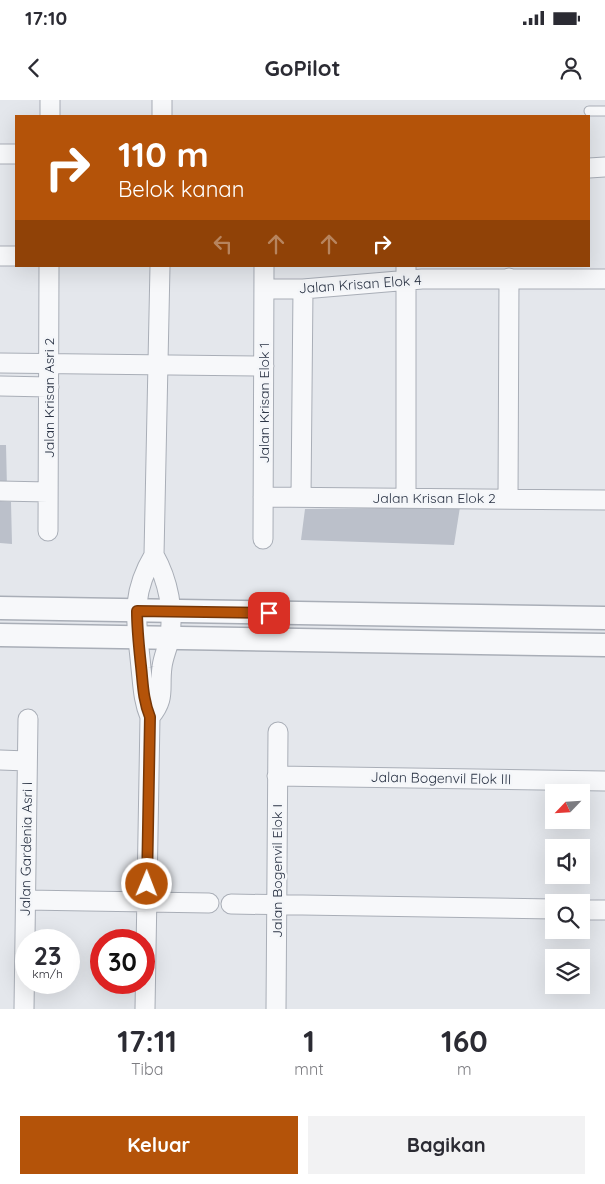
<!DOCTYPE html>
<html lang="id">
<head>
<meta charset="utf-8">
<style>
  body { margin:0; font-family:Quicksand,sans-serif; background:#f2f2f3; color:#2b2b33; height:100vh; display:flex; flex-direction:column; font-size:19px; white-space:nowrap }
  * { box-sizing:border-box; margin:0 }
  p { font-size:16px; color:#7c7c81 }
  .icon { flex:none; width:28px; height:28px; fill:none; stroke:currentColor; stroke-width:2; stroke-linecap:round; stroke-linejoin:round }
  .map { position:relative; height:909px; overflow:hidden }
  .panel { display:flex; flex-direction:column; background:#fff; flex:1 }
  .panel>* { flex:none }
  .guide { position:absolute; left:15px; top:15px; width:575px; height:152px; border-radius:0px; box-shadow:0 5px 20px #0002; background:#b45309; color:#fff; overflow:hidden }
  .needle { width:32px; rotate:245deg }
  .buttons { position:absolute; left:545px; top:684px; display:grid; gap:10px }
  .buttons a { display:grid; place-items:center; width:45px; height:45px; border-radius:0px; background:#fff; box-shadow:0 5px 20px #0002; font-size:25px }
  .speed { position:absolute; left:15px; top:829px; display:flex; gap:10px; font-size:25px; font-weight:700; text-align:center }
  .speed>* { display:grid; place-content:center; width:65px; height:65px; border-radius:50%; background:#fff; box-shadow:0 5px 20px #0002; line-height:1 }
  .speed small { font-size:12px; font-weight:400 }
  .speed .limit { border:8px solid #d22; background:#fff; color:#111 }
  .pin { position:absolute; display:grid; place-items:center; width:42px; height:42px; color:#fff; margin:-21px; border-radius:10px; box-shadow:0 2px 8px #0006 }
  .me { position:absolute; width:55px; margin:-28px; rotate:1deg; stroke-linejoin:round; filter:drop-shadow(0 0 4px #0008) }
  .turn { display:flex; align-items:center; gap:18px; height:105px; padding:0 20px; font-size:22px }
  .turn .icon { width:65px; height:65px; stroke-width:2.5 }
  .turn b { display:block; font-size:35px; line-height:42px }
  .lanes { display:flex; align-items:center; height:48px; padding:0 20px; background:#0003; justify-content:center; gap:25px; direction:ltr }
  .lanes .off { opacity:.35 }
  .eta { display:flex; justify-content:space-evenly; align-items:center; height:85px; text-align:center }
  .eta b { font-size:30px; font-weight:700; line-height:35px }
  .primary-button { display:flex; gap:10px; margin-top:auto; padding:10px 20px }
  .primary-button a { flex:1; height:58px; border-radius:0px; background:#b45309; color:#fff; font-size:20px; font-weight:700; line-height:58px; text-align:center }
  .primary-button a+a { background:#f2f2f3; color:#2b2b33 }
  .status { display:flex; justify-content:space-between; align-items:center; height:35px; padding:0 25px; background:#fff; direction:ltr }
  .status svg { height:14px; fill:currentColor }
  header { display:flex; justify-content:space-between; align-items:center; height:65px; padding:0 20px; background:#fff; font-size:22px; font-weight:700 }
  .map>svg:first-child { display:block }
</style>
</head>
<body>
<div class="status"><b>17:10</b><svg viewBox="0 0 49 12"><path d="M0 12V9h3v3zM5 12V6h3v6zM10 12V3h3v9zM15 12V0h3v12zM26 1h20v11H26zM47 4h2v5h-2z"/></svg></div>
<header><svg class="icon" aria-label="back" viewBox="0 0 24 24"><path d="M15 5l-7 7 7 7"/></svg>GoPilot<svg class="icon" aria-label="person" viewBox="0 0 24 24"><circle cx="12" cy="8" r="4"/><path d="M4 21q1-7 8-7t8 7"/></svg></header>
<div class="map">
<svg width="605" height="909" viewBox="0 0 605 909">
  <rect width="100%" height="100%" fill="#e4e7ec"/>
  <path fill="#bbc0ca" d="M0,345H6L7,388H0Z
    M0,401L11,402L12,444L0,443Z
    M460,407L454,445L301,440L305,409Z"/>
  <g fill="none" stroke-linecap="round" stroke-linejoin="round">
    <defs>
      <path id="service" d="M589,11H605"/>
      <path id="minor" d="M50,16V0
        M162,16V0
        M0,54H16
        M589,68L605,67
        M0,156H16
        M265,189H303L422,179H605
        M0,263L264,266
        M0,286L49,287
        M0,391L48,392
        M263,397L605,400
        M301,397L303,189
        M406,398V166
        M508,399L509,178
        M48,431L49,166
        M263,439L264,166
        M154,455C168,480 175,512 169,541C167,549 163,558 162,567C159,589 166,598 150,617C143,600 143,585 141,568C137,523 129,497 154,455L160,166
        M0,660L27,661
        M277,676L605,681
        M26,800L209,803
        M231,804L554,809
        M581,810H605
        M24,909L28,619
        M145,909L150,617
        M276,909L278,632"/>
      <path id="tertiary" d="M0,508L605,518
        M0,535L605,545"/>
    </defs>
    <use href="#service" stroke="#a9aeb7" stroke-width="11"/>
    <use href="#minor" stroke="#a9aeb7" stroke-width="21"/>
    <use href="#tertiary" stroke="#a9aeb7" stroke-width="25"/>
    <use href="#service" stroke="#f7f8fa" stroke-width="9"/>
    <use href="#minor" stroke="#f7f8fa" stroke-width="19"/>
    <use href="#tertiary" stroke="#f7f8fa" stroke-width="22"/>
  </g>
  <g fill="none" stroke-linecap="round" stroke-linejoin="round">
    <defs>
      <path id="route" d="M147,784L150,617C143,600 143,584 141,566C139,547 137,530 137,511L269,513"/>
    </defs>
    <use href="#route" stroke="#753606" stroke-width="12"/>
    <use href="#route" stroke="#b45309" stroke-width="9"/>
  </g>
  <g text-anchor="middle" dominant-baseline="central" stroke-width="5" stroke-linejoin="round" paint-order="stroke">
    <g font-size="14" fill="#2b3445" stroke="#f4f6f9">
      <text transform="translate(360 184) rotate(-4)">Jalan Krisan Elok 4</text>
      <text transform="translate(49 298) rotate(-90)">Jalan Krisan Asri 2</text>
      <text transform="translate(264 303) rotate(-90)">Jalan Krisan Elok 1</text>
      <text x="434" y="398">Jalan Krisan Elok 2</text>
      <text transform="translate(441 678) rotate(1)">Jalan Bogenvil Elok III</text>
      <text transform="translate(26 749) rotate(-89)">Jalan Gardenia Asri I</text>
      <text transform="translate(277 771) rotate(-90)">Jalan Bogenvil Elok I</text>
    </g>
  </g>
</svg>
<div class="buttons">
<a><svg class="needle" viewBox="-14 -14 28 28"><path d="M0-13l5 13h-10z" fill="#e53935"/><path d="M0 13l5-13h-10z" fill="#7c7c81"/></svg></a>
<a><svg class="icon" aria-label="sound" viewBox="0 0 24 24"><path d="M4 9h4l5-4v14l-5-4H4zM17 9q2 3 0 6"/></svg></a>
<a><svg class="icon" aria-label="search" viewBox="0 0 24 24"><circle cx="10" cy="10" r="6"/><path d="M15 15l6 6"/></svg></a>
<a><svg class="icon" aria-label="layers" viewBox="0 0 24 24"><path d="M12 4l9 5-9 5-9-5zM3 14l9 5 9-5"/></svg></a>
</div>
<div class="speed"><div>23<small>km/h</small></div><div class="limit">30</div></div>
<div class="pin" style="left:269px;top:513px;background:#d93025"><svg class="icon" aria-label="arrive" viewBox="0 0 24 24"><path d="M6 21V4h12l-3 4 3 4H6"/></svg></div>
<svg class="me" style="left:147px;top:784px" viewBox="-20 -20 40 40"><circle r="17" fill="#b45309" stroke="#fff" stroke-width="3"/><path d="M0-11L8 9 0 5-8 9z" fill="#fff"/></svg>
<div class="guide">
<div class="turn"><svg class="icon" aria-label="right" viewBox="0 0 24 24"><path d="M7 20v-9h11M14 6l5 5-5 5"/></svg><div><b>110 m</b>Belok kanan</div></div>
<div class="lanes"><svg class="icon off" aria-label="left" viewBox="0 0 24 24"><path d="M17 20v-9H6M10 6l-5 5 5 5"/></svg><svg class="icon off" aria-label="ahead" viewBox="0 0 24 24"><path d="M12 20V5M6 11l6-6 6 6"/></svg><svg class="icon off" aria-label="ahead" viewBox="0 0 24 24"><path d="M12 20V5M6 11l6-6 6 6"/></svg><svg class="icon" aria-label="right" viewBox="0 0 24 24"><path d="M7 20v-9h11M14 6l5 5-5 5"/></svg></div>
</div>
</div>
<section class="panel">
<div class="eta">
<div><b>17:11</b><p>Tiba</p></div>
<div><b>1</b><p>mnt</p></div>
<div><b>160</b><p>m</p></div>
</div>
<div class="primary-button"><a>Keluar</a><a>Bagikan</a></div>
</section>
</body>
</html>
